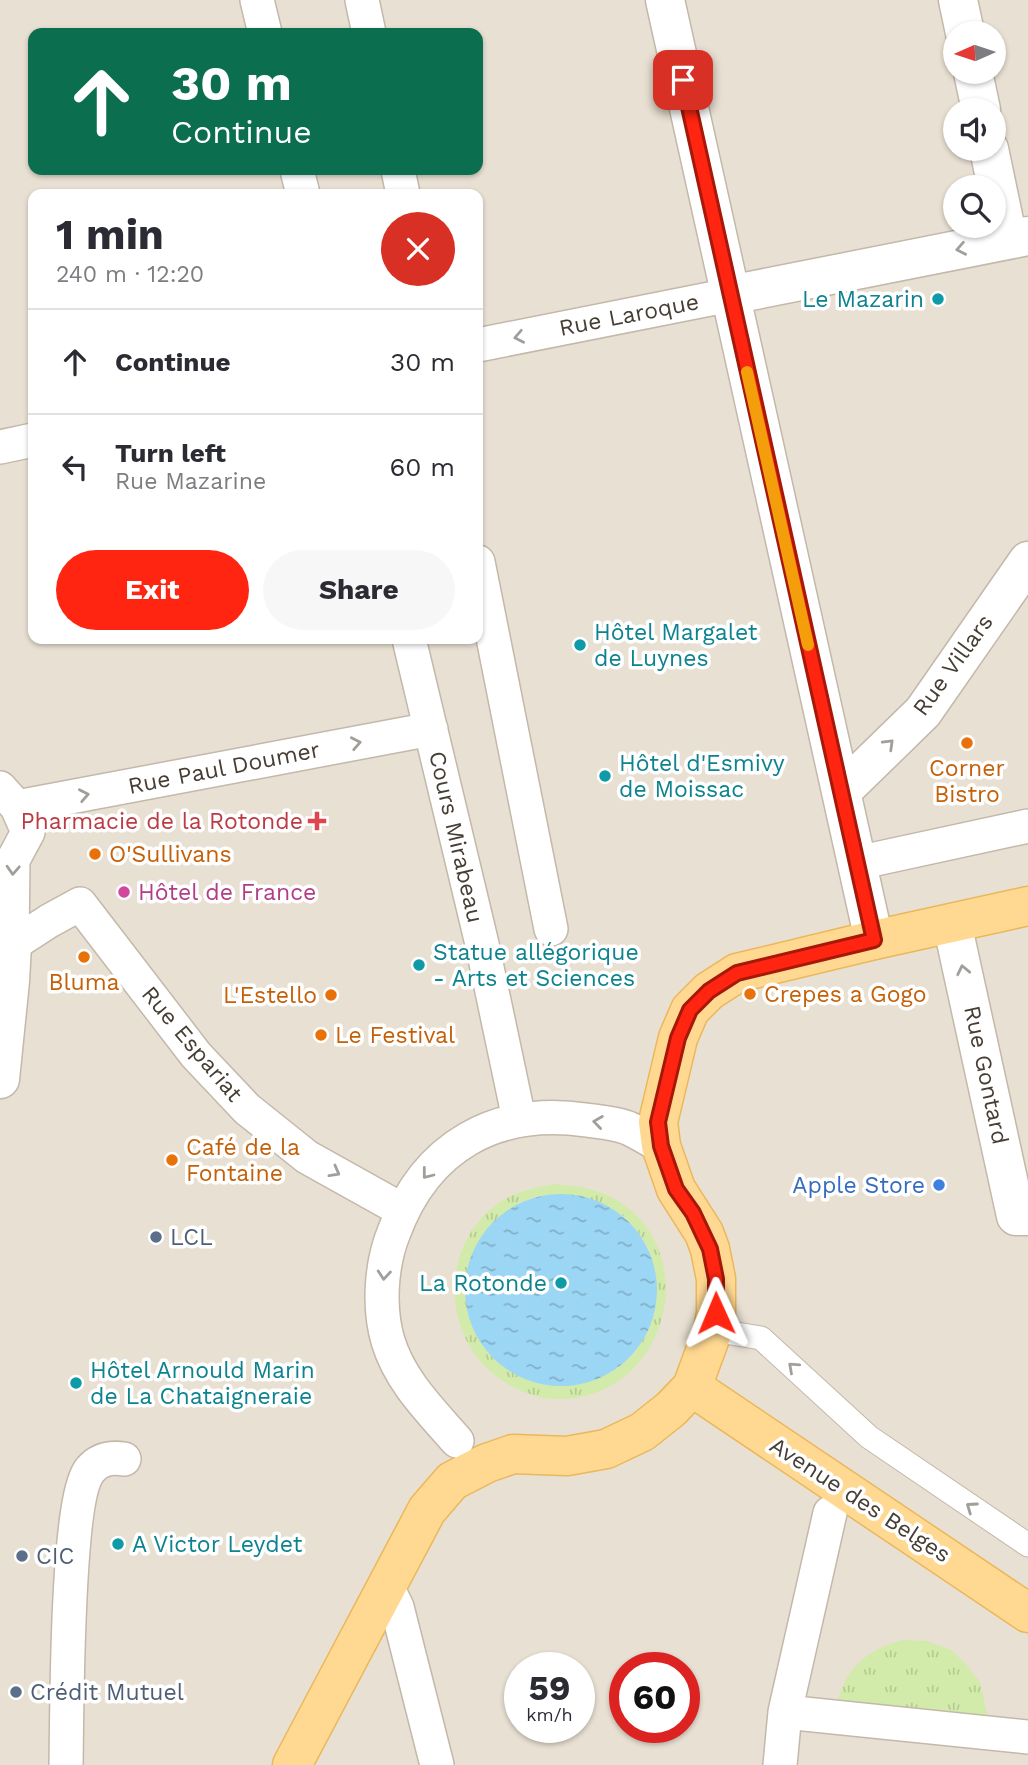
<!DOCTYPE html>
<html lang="en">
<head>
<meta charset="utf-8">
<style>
  body { margin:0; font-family:"Work Sans",sans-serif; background:#f7f7f7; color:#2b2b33; height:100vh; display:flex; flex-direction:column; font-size:26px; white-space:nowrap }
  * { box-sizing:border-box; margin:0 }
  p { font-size:23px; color:#7c7c81 }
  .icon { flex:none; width:38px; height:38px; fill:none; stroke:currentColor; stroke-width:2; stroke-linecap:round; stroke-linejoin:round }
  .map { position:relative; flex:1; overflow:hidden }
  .side { position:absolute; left:28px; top:189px; width:455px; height:455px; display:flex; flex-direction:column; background:#fff; border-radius:14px; box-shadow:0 2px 5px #0004 }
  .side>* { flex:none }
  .top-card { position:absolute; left:28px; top:28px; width:455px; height:147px; border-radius:14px; box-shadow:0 2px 5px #0004; background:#0b6e4f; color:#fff; overflow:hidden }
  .needle { width:46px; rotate:267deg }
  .buttons { position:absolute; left:943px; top:21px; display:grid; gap:14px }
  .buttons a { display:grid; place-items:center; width:63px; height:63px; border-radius:50%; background:#fff; box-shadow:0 2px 5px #0004; font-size:35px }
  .speed { position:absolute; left:504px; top:1652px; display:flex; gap:14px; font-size:35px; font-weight:700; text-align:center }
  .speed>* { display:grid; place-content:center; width:91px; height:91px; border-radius:50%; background:#fff; box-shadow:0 2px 5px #0004; line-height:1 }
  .speed small { font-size:18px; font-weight:400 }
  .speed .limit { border:10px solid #d22; background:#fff; color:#111 }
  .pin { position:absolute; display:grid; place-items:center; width:60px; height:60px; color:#fff; margin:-30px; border-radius:14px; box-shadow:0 4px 10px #0006 }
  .me { position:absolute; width:77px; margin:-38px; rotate:359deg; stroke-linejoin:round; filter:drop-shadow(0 0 5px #0008) }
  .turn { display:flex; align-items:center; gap:24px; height:147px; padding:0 28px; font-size:32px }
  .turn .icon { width:91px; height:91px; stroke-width:2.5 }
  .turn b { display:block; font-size:49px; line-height:60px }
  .round { display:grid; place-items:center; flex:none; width:74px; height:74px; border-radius:37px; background:#f7f7f7 }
  .summary { display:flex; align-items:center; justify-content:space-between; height:119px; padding:0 28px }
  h1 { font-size:42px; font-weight:700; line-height:52px }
  .primary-button { display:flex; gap:14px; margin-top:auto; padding:14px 28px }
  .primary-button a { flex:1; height:80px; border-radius:42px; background:#ff2510; color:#fff; font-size:28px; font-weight:700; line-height:80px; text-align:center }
  .primary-button a+a { background:#f7f7f7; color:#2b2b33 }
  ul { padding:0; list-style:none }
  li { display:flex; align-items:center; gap:21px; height:105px; padding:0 28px; border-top:2px solid #e1e1e2 }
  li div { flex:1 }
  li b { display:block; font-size:26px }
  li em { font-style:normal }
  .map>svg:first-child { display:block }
</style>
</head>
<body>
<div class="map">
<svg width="1028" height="1765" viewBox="0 0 1028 1765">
  <defs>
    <pattern id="grass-tufts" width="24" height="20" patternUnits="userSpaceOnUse" patternTransform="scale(1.75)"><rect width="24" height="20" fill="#d2ebaa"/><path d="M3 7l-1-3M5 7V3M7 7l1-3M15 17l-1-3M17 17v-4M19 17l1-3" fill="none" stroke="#b6cb93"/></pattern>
    <pattern id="water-ripples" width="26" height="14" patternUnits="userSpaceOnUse" patternTransform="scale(1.75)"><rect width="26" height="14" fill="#9cd6f5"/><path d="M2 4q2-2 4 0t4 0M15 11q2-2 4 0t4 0" fill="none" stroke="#81afc7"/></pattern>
  </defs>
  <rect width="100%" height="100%" fill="#f4eee5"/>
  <path fill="#e8e0d2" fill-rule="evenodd" d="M0,0H1028V1765H0ZM33,33H478V170H33ZM956,33H994V72H956ZM956,110H994V149H956ZM956,187H994V226H956ZM33,194H478V639H33ZM520,1668H579V1727H520ZM625,1668H684V1727H625Z"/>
  <path fill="url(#grass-tufts)" fill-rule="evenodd" d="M555,1184C571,1186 587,1187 602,1193C710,1238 672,1403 554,1399C533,1398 512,1388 496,1376C437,1331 441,1233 509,1197C524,1190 539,1187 555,1184ZM560,1194L622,1215L637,1231L649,1250L657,1292L654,1314L647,1333L636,1350L621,1365L564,1386L543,1384L523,1378L505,1368L490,1354L517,1204L537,1196Z
    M903,1640L927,1641L951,1650L965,1663L980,1682L989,1722L837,1704C846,1667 866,1650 903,1640Z"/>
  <path fill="url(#water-ripples)" d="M465 1290a96 96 0 1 1 192 0a96 96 0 1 1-192 0Z"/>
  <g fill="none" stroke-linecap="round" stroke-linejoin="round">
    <defs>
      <path id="service" d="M713,1330L761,1338L869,1437L1028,1545"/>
      <path id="pedestrian" d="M257,0L265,33
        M362,0L369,33
        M297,170L303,194
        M398,170L403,194
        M478,345L730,295
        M0,447L33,440
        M478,562L551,929
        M409,639L482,944L519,1119
        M0,788L17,807L28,832L13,860L12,945
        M17,807L431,729
        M857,863L1028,826
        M12,945L49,921L80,904L196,1055L247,1109L307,1157L402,1210
        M457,1441C430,1410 400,1381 388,1341C378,1307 381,1264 394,1232C426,1146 496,1107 586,1120C600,1122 615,1123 628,1128C639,1133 650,1140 661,1146
        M386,1585L397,1607L437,1765
        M785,1712L830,1513
        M66,1765C67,1716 66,1499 90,1470C99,1459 110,1457 124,1459
        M780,1765L785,1712L1028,1737"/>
      <path id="minor" d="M665,0L874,940
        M958,0L965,33
        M973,72L981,110
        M989,149L1008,240
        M730,295L1028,236
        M841,792L923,712L1028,561
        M952,923L1016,1216H1028
        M0,1079L10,981L12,945"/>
      <path id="primary" d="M692,1387L1028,1613
        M292,1765L427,1510L452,1481L487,1463L513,1454L567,1456L606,1449L642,1432L671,1409L692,1387L713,1330L716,1313V1279L710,1249L704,1233L676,1189L661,1146L658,1122L678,1038L690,1010L709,991L737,973L874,940L1028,906"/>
    </defs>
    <use href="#service" stroke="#c3b8aa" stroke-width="25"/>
    <use href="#pedestrian" stroke="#c3b8aa" stroke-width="36"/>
    <use href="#minor" stroke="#c3b8aa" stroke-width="41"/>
    <use href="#primary" stroke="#ebb75b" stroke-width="41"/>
    <use href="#service" stroke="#fff" stroke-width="23"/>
    <use href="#pedestrian" stroke="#fff" stroke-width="33"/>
    <use href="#minor" stroke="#fff" stroke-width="38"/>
    <use href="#primary" stroke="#ffd992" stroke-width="38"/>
  </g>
  <defs><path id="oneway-chevron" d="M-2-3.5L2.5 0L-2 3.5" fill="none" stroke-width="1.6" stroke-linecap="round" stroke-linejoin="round" transform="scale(1.75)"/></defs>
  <g stroke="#a29e9a">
    <use href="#oneway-chevron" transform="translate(961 249) rotate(169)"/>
    <use href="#oneway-chevron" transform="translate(519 337) rotate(169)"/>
    <use href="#oneway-chevron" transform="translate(356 743) rotate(-11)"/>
    <use href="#oneway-chevron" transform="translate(889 744) rotate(-44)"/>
    <use href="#oneway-chevron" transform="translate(84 795) rotate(-11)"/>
    <use href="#oneway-chevron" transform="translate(13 870) rotate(93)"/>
    <use href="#oneway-chevron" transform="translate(963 970) rotate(-102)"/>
    <use href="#oneway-chevron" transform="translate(598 1122) rotate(-172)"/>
    <use href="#oneway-chevron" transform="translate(335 1172) rotate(29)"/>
    <use href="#oneway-chevron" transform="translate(427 1174) rotate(128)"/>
    <use href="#oneway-chevron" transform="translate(384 1275) rotate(95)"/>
    <use href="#oneway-chevron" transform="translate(793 1367) rotate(-138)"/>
    <use href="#oneway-chevron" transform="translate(971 1507) rotate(-145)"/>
  </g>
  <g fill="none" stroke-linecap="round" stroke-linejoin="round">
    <defs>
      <path id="route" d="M683,80L874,940L737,973L709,991L690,1010L678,1038L658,1122L661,1146L676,1189L693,1213L710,1249L716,1279V1313"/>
    </defs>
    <use href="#route" stroke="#a6180a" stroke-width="18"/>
    <use href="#route" stroke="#ff2510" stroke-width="12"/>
    <path stroke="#f59e0b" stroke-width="12" d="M747,372L808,645"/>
  </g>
  <g fill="#0f9aa8" stroke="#fff" stroke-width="2.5">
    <circle cx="938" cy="299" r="7"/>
    <circle cx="580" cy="645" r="7"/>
    <circle cx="605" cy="776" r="7"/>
    <circle cx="419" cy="965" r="7"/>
    <circle cx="561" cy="1283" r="7"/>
    <circle cx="76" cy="1383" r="7"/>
    <circle cx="118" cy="1544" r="7"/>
  </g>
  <g fill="#e8710a" stroke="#fff" stroke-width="2.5">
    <circle cx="967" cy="743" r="7"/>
    <circle cx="95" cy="854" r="7"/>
    <circle cx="84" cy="957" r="7"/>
    <circle cx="750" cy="994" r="7"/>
    <circle cx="331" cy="995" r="7"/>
    <circle cx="321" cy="1035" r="7"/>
    <circle cx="172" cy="1160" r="7"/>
  </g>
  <path fill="#e0444e" stroke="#fff" stroke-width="2.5" d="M313.5 810.5h7v7h7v7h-7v7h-7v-7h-7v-7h7z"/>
  <circle fill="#d1479c" stroke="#fff" stroke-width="2.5" cx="124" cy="892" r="7"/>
  <circle fill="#3f7fe0" stroke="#fff" stroke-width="2.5" cx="939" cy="1185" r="7"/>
  <g fill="#5c6f8a" stroke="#fff" stroke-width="2.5">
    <circle cx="156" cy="1237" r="7"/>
    <circle cx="22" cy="1556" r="7"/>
    <circle cx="16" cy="1692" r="7"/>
  </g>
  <g text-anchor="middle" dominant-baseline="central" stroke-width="7" stroke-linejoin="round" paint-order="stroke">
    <g font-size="23" fill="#0d838f" stroke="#fff" text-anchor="start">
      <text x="924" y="299" text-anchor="end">Le Mazarin</text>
      <text x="594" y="632">Hôtel Margalet<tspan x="594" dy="26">de Luynes</tspan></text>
      <text x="619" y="763">Hôtel d'Esmivy<tspan x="619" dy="26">de Moissac</tspan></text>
      <text x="433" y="952">Statue allégorique<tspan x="433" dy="26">- Arts et Sciences</tspan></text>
      <text x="547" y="1283" text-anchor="end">La Rotonde</text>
      <text x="90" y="1370">Hôtel Arnould Marin<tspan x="90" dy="26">de La Chataigneraie</tspan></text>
      <text x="132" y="1544">A Victor Leydet</text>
    </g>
    <g font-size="23" fill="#463e34" stroke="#fff">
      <text transform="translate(629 315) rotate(-11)">Rue Laroque</text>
      <text transform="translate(953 665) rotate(-54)">Rue Villars</text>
      <text transform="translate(224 768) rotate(-11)">Rue Paul Doumer</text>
      <text transform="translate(456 837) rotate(77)">Cours Mirabeau</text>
      <text transform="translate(192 1044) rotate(50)">Rue Espariat</text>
      <text transform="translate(986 1075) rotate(78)">Rue Gontard</text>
      <text transform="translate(860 1500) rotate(33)">Avenue des Belges</text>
    </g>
    <g font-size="23" fill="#c56008" stroke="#fff" text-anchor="start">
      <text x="967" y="768" text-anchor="middle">Corner<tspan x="967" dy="26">Bistro</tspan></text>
      <text x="109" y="854">O'Sullivans</text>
      <text x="84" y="982" text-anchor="middle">Bluma</text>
      <text x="764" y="994">Crepes a Gogo</text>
      <text x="317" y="995" text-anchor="end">L'Estello</text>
      <text x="335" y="1035">Le Festival</text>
      <text x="186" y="1147">Café de la<tspan x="186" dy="26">Fontaine</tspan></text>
    </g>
    <g font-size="23" fill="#be3a42" stroke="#fff" text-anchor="end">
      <text x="303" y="821">Pharmacie de la Rotonde</text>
    </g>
    <g font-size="23" fill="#b23c85" stroke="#fff" text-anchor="start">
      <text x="138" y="892">Hôtel de France</text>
    </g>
    <g font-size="23" fill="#366cbe" stroke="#fff" text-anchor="end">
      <text x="925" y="1185">Apple Store</text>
    </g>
    <g font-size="23" fill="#4e5e75" stroke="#fff" text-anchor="start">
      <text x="170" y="1237">LCL</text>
      <text x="36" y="1556">CIC</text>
      <text x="30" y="1692">Crédit Mutuel</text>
    </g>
  </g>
</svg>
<div class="buttons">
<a><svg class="needle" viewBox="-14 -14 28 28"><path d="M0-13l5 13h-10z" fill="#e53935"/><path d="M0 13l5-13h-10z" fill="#7c7c81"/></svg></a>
<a><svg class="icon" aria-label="sound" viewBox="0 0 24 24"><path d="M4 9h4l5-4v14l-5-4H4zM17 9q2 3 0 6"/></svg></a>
<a><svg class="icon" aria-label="search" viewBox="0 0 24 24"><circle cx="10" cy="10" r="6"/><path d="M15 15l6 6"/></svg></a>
</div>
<div class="speed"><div>59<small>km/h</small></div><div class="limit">60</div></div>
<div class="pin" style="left:683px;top:80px;background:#d93025"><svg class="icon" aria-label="arrive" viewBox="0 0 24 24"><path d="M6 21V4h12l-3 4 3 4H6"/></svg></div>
<svg class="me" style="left:716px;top:1313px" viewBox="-20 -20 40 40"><path d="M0-17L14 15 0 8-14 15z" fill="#ff2510" stroke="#fff" stroke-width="4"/></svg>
<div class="top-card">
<div class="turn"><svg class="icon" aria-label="ahead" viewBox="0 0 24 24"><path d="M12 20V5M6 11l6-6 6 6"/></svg><div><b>30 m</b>Continue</div></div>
</div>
<section class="side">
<div class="summary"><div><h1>1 min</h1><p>240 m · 12:20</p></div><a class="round" style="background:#d93025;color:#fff"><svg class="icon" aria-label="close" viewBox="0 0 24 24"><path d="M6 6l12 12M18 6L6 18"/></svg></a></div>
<ul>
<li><svg class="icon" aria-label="ahead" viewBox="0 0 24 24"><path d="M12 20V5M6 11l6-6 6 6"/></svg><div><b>Continue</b></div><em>30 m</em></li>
<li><svg class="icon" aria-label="left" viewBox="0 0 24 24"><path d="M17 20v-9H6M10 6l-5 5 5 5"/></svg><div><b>Turn left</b><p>Rue Mazarine</p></div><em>60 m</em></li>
</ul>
<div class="primary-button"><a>Exit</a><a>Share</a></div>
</section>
</div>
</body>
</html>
